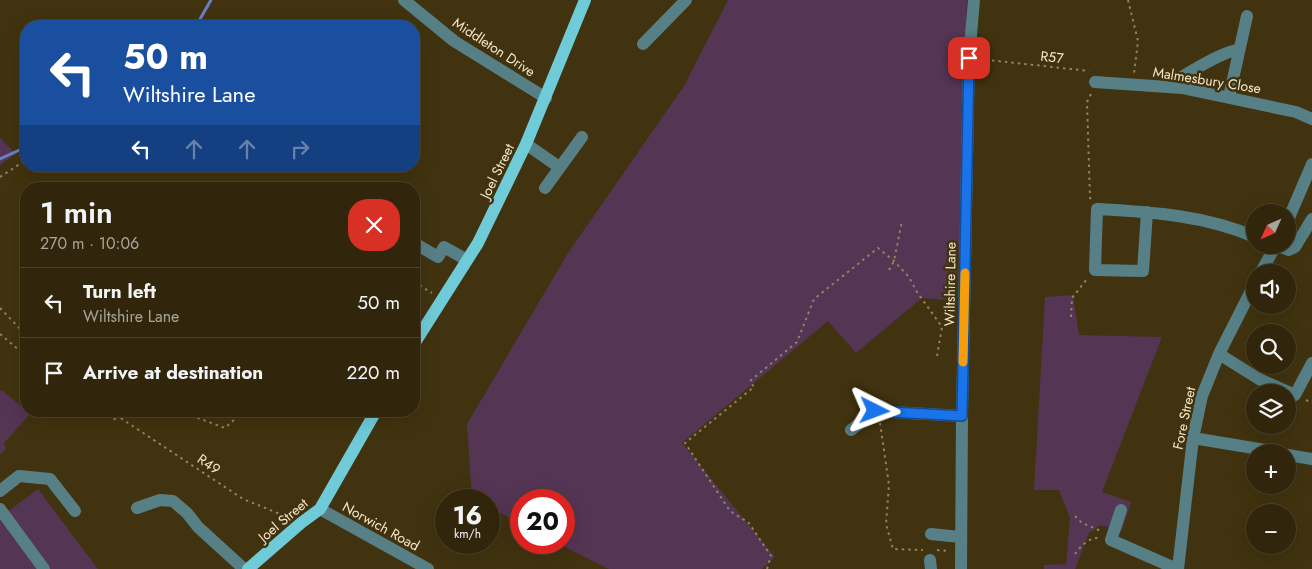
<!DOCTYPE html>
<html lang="en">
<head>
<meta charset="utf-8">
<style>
  body { margin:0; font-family:Jost,sans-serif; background:#392e14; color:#f1f3f6; height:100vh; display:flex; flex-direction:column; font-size:19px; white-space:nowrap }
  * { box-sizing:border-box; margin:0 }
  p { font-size:16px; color:#a8a59d }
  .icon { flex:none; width:28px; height:28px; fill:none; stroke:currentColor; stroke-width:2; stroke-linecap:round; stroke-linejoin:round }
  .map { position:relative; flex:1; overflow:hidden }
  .details { position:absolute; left:20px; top:182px; width:400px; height:235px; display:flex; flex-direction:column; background:#31260b; border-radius:20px; box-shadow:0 5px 20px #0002,0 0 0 1px #4c432c }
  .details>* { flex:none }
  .hud { position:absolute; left:20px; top:20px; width:400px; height:152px; border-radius:20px; box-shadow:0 5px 20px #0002,0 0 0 1px #4c432c; background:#1a4fa0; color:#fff; overflow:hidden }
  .needle { width:32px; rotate:225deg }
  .fabs { position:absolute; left:1246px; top:204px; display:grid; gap:10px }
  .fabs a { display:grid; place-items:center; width:50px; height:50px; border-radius:50%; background:#31260b; box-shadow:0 5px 20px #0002,0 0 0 1px #4c432c; font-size:25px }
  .speed { position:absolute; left:435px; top:489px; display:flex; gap:10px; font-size:25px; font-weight:700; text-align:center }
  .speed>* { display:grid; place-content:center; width:65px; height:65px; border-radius:50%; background:#31260b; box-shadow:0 5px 20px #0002,0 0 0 1px #4c432c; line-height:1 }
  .speed small { font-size:12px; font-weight:400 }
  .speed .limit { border:8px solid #d22; background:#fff; color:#111 }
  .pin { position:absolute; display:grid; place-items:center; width:42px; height:42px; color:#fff; margin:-21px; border-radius:10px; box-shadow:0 2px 8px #0006 }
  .me { position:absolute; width:55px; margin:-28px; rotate:93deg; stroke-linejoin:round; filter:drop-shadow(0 0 4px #0008) }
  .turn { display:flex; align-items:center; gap:18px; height:105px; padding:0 20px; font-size:22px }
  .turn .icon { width:65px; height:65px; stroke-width:2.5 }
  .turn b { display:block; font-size:35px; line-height:42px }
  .lanes { display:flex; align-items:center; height:48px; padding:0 20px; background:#0003; justify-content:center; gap:25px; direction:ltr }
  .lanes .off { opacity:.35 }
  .round { display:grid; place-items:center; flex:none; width:52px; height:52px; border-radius:20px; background:#392e14 }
  .summary { display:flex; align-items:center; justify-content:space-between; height:85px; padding:0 20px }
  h1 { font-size:30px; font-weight:600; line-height:38px }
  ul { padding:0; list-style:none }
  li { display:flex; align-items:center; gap:15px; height:70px; padding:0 20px; border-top:1px solid #4c432c }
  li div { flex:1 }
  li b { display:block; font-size:19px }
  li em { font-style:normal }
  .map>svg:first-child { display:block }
</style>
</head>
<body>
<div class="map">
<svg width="1312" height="569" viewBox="0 0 1312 569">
  <rect width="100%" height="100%" fill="#41330f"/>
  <path fill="#543554" d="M728,0H967L957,301L922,298L856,353L828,321L682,443L775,557L762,569H609L557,543L564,542V500H521V524L489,507V500H475L472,498L467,424L568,253L684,86Z
    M0,138L16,154L0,165Z
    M1073,295L1079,335L1162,337L1102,492L1131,502L1122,531L1100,525L1089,533L1075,569H1044V565L1066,564L1070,518L1059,490H1034L1045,297Z
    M2,390L30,414L4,443L6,449L0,455V391Z
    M38,489L98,569H0V515L2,516Z"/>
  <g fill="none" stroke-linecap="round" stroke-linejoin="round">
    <path stroke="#6881c3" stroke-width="3" d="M196,26L211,0
      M0,159L26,147"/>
    <path stroke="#918361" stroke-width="2" stroke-dasharray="2.5 4" stroke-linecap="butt" d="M1128,0L1138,41L1134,74
      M979,59L1089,71
      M1091,94L1087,102L1090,198L1092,200
      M23,134L26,139
      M0,177L26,160
      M889,270L894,261L902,221
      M414,282L432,293
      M0,308L26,335
      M1071,317L1072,298L1087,279
      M0,334L26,356
      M1306,400L1312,403
      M110,411L243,499L290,518
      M179,411L225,428L244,411
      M114,420L118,415
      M880,423L889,485L886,524L893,549L923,550
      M1075,516L1082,523L1101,531
      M937,550L950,551
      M1075,554C1080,547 1089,537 1099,538
      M767,569L771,556L749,523L730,511L685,443L754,387L750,381L797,342L814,299L878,248L894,261L909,277L917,292L942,327L937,356"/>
    <path stroke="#568086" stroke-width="12" d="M404,0L454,41L546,98
      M643,44L686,0
      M1095,82L1182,88L1296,112L1312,119
      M1167,87C1179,78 1226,49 1239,50
      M1229,97L1247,16
      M526,144L559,167
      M545,188L582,137
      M1147,212L1143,271L1095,270L1097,209C1150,212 1205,215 1255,237
      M1288,220L1312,164
      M414,243L438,257L444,247L467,260
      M1275,245L1289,250L1295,247L1312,219
      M1261,272L1276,245
      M1219,354L1259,379L1295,395L1312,363
      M851,430L875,411L962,416
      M1193,438L1277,452
      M1288,455L1312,459
      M0,491L19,476L50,479L75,511
      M137,508L160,500L173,501L187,513L198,527L244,569
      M0,509L44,569
      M320,509L428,569
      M1121,510L1111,540L1177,569
      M931,534L960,537
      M930,560L931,569
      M961,569L962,416L969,58L974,0
      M1178,569L1193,438L1202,396L1219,354L1255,283"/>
    <path stroke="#6fcbd8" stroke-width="12" d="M414,344L478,243L526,144L585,0
      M248,569L301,523L320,509L376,411"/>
  </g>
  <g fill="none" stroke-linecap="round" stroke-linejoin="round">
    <defs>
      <path id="route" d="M875,411L962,416L969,58"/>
    </defs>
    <use href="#route" stroke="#114b97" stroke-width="12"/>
    <use href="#route" stroke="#1a73e8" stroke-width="9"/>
    <path stroke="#f59e0b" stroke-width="9" d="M963,362L965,273"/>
  </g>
  <g text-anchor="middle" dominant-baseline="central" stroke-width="5" stroke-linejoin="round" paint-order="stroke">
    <g font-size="14" fill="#f5e7c6" stroke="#41330f">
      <text transform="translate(494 47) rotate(33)">Middleton Drive</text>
      <text transform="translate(1052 57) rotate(6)">R57</text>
      <text transform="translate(1207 80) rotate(9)">Malmesbury Close</text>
      <text transform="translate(497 171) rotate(-64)">Joel Street</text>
      <text transform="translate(950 284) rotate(-89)">Wiltshire Lane</text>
      <text transform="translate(1184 418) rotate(-78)">Fore Street</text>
      <text transform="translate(209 464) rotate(35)">R49</text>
      <text transform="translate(283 520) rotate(-40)">Joel Street</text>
      <text transform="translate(381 526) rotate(29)">Norwich Road</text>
    </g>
  </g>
</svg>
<div class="fabs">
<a><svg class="needle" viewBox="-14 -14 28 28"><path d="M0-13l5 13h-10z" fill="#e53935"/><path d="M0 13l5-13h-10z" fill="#a8a59d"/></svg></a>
<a><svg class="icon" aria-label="sound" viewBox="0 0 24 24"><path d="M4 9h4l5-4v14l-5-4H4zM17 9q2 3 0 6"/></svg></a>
<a><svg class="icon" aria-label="search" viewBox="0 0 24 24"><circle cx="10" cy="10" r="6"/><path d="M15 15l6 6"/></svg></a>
<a><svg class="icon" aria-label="layers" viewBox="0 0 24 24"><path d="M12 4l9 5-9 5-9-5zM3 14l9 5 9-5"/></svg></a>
<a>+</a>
<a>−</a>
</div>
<div class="speed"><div>16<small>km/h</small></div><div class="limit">20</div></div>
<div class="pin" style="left:969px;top:58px;background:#d93025"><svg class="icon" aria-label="arrive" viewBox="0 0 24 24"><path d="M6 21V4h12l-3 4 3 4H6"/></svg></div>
<svg class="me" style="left:875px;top:411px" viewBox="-20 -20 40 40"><path d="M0-17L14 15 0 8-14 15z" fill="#1a73e8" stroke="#fff" stroke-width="4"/></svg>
<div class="hud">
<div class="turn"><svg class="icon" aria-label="left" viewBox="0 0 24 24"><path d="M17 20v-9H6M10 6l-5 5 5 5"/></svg><div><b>50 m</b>Wiltshire Lane</div></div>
<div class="lanes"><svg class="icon" aria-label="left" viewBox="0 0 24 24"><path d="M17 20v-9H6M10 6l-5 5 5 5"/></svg><svg class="icon off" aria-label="ahead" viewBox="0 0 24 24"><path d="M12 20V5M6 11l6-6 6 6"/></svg><svg class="icon off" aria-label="ahead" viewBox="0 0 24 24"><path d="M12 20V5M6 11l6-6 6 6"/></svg><svg class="icon off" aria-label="right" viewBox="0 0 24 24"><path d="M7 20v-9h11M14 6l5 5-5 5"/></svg></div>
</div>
<section class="details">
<div class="summary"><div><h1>1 min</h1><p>270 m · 10:06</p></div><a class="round" style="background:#d93025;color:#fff"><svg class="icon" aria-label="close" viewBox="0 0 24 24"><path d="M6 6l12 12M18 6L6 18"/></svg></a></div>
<ul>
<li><svg class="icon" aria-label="left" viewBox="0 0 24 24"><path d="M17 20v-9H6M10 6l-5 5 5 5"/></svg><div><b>Turn left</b><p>Wiltshire Lane</p></div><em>50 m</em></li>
<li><svg class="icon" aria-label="arrive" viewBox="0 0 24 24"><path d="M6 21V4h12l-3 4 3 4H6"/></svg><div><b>Arrive at destination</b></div><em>220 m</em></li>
</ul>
</section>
</div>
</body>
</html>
